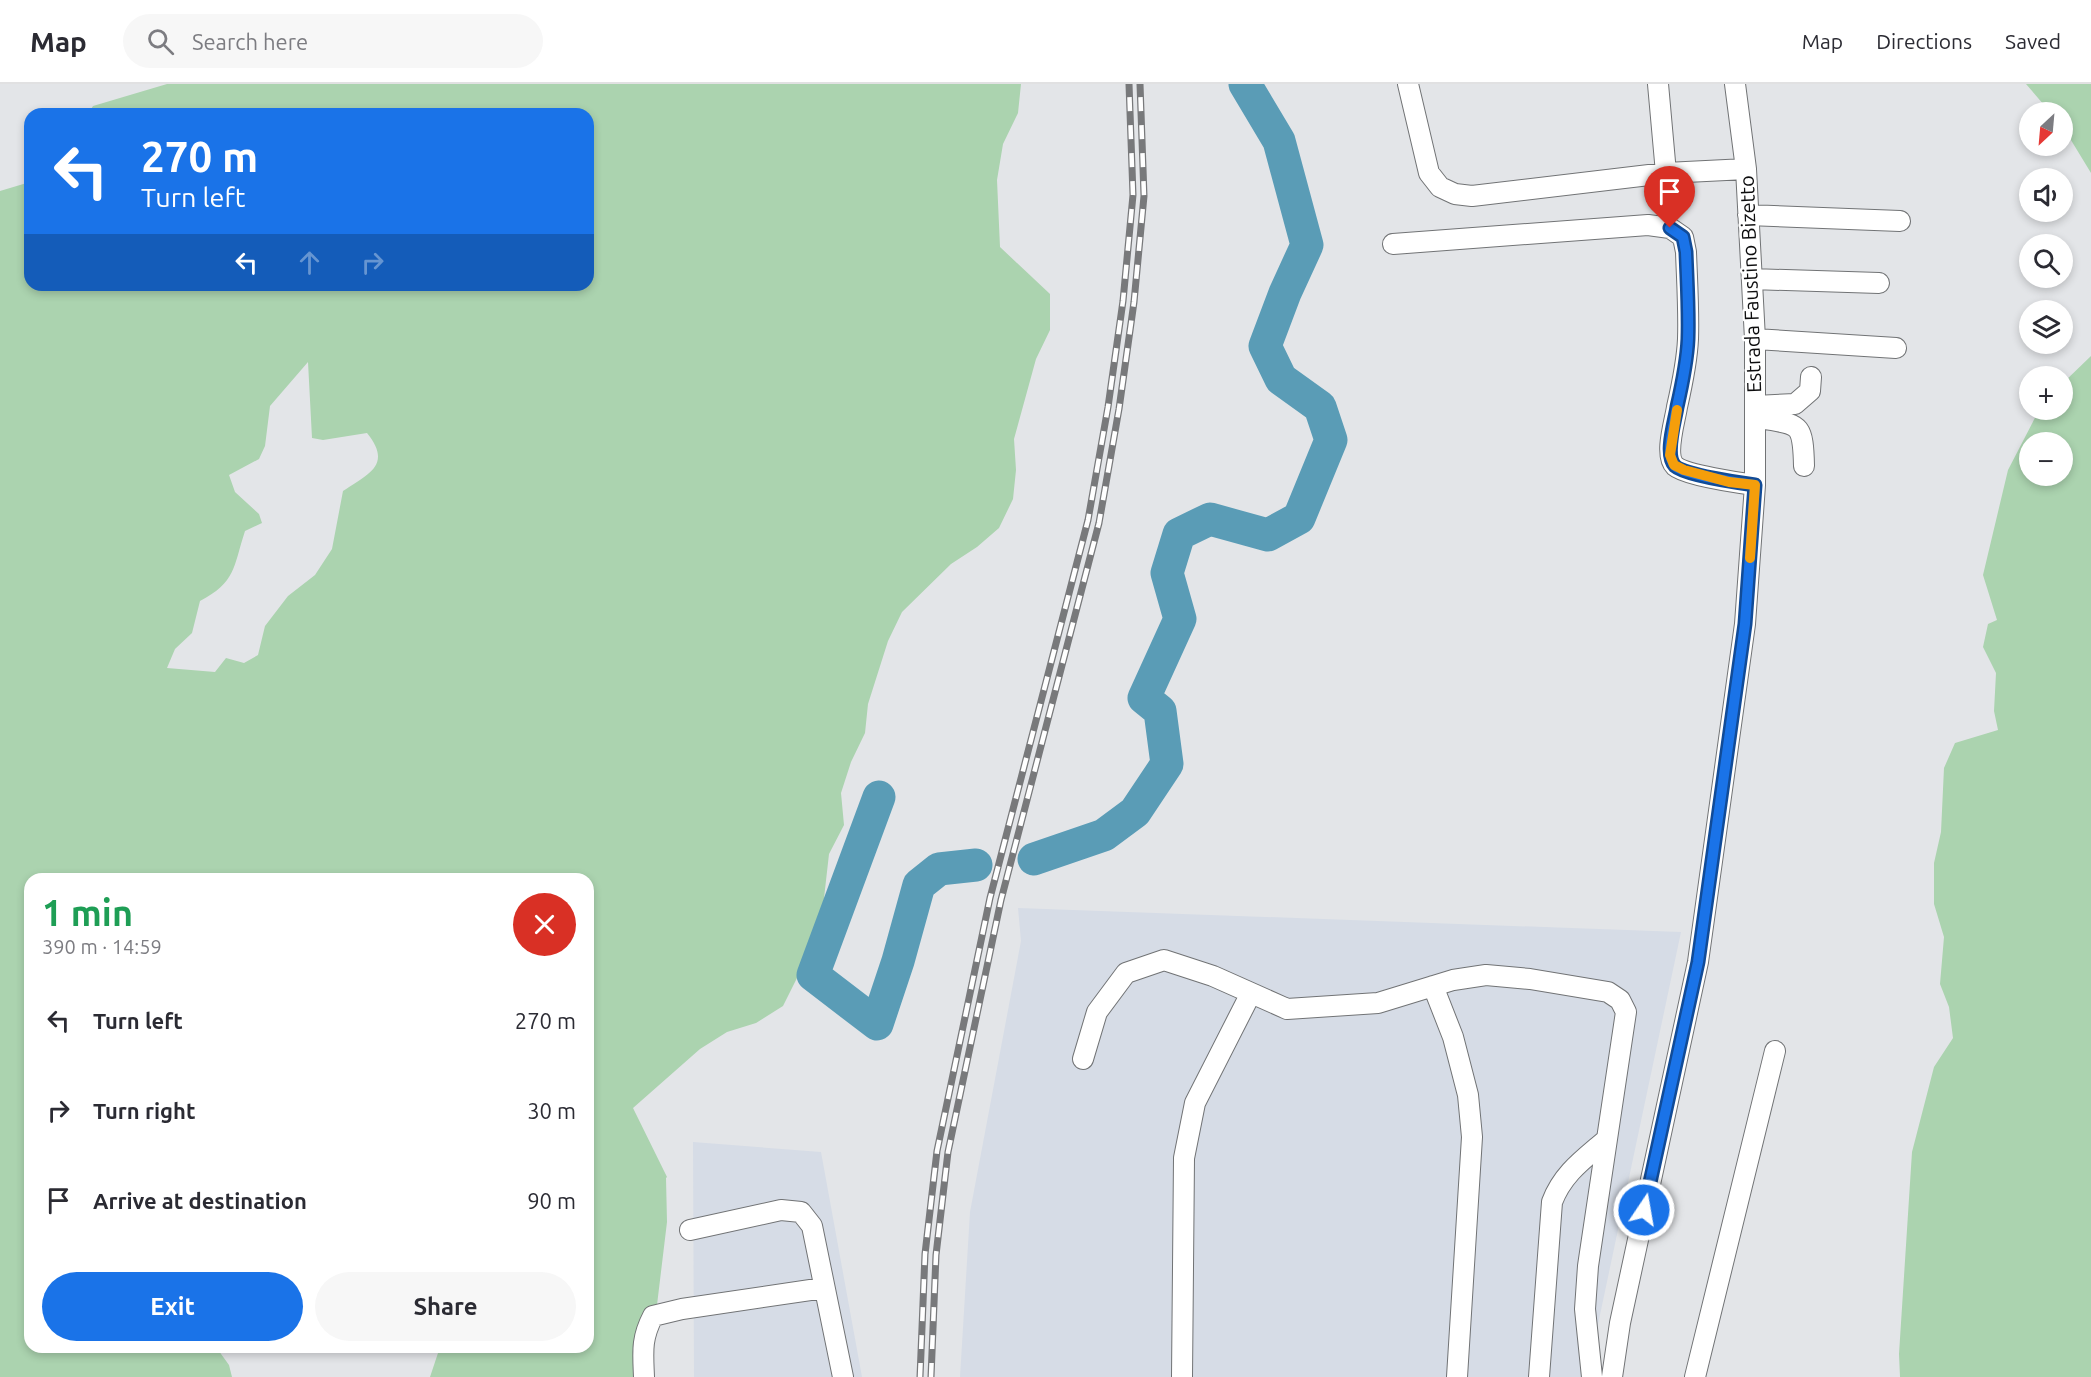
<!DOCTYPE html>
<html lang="en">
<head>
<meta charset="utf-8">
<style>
  body { margin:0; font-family:Ubuntu,sans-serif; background:#f7f7f7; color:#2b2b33; height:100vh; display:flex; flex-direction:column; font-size:22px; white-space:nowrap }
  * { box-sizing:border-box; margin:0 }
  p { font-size:20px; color:#7c7c81 }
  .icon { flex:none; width:33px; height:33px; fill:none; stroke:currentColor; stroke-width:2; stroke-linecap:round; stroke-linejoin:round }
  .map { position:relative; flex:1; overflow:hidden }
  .sheet { position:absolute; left:24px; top:789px; width:570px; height:480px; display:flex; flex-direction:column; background:#fff; border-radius:18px; box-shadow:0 3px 9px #0003 }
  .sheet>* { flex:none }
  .banner { position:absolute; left:24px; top:24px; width:570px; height:183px; border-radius:18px; box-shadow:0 3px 9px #0003; background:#1a73e8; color:#fff; overflow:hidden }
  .needle { width:39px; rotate:206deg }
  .fabs { position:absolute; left:2019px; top:18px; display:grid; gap:12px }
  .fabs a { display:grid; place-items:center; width:54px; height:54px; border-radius:50%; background:#fff; box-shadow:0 3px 9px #0003; font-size:30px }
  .pin { position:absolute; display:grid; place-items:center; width:51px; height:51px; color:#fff; margin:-62px -26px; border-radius:50% 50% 50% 0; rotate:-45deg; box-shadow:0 0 6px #0007 }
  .pin .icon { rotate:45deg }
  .me { position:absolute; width:66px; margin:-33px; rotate:12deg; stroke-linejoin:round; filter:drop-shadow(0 0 4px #0008) }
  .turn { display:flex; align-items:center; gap:21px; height:126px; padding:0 18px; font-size:27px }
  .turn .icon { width:78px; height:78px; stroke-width:2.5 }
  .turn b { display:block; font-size:42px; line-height:51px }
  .lanes { display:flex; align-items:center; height:57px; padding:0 18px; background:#0003; justify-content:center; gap:30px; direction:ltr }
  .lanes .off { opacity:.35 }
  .round { display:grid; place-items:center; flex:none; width:63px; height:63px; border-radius:32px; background:#f7f7f7 }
  .head { display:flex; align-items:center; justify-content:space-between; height:102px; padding:0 18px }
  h1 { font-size:36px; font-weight:600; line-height:45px; color:#1e9e55 }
  .action { display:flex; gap:12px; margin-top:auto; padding:12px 18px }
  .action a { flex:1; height:69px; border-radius:36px; background:#1a73e8; color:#fff; font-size:24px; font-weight:600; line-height:69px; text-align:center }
  .action a+a { background:#f7f7f7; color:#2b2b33 }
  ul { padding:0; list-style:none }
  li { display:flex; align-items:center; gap:18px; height:90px; padding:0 18px }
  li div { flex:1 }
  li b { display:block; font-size:22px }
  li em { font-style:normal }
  header { display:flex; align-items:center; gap:36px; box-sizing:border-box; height:84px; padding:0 30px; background:#fff; border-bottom:2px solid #e1e1e2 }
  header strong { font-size:28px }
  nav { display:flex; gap:33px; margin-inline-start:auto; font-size:21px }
  .search { width:420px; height:54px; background:#f7f7f7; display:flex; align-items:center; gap:15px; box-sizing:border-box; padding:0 21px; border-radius:33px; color:#7c7c81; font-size:22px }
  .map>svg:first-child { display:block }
</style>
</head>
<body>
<header>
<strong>Map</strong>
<div class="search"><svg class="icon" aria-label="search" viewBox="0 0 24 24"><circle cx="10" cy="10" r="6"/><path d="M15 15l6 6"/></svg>Search here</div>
<nav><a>Map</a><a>Directions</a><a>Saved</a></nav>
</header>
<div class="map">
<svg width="2091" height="1293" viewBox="0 0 2091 1293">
  <rect width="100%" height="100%" fill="#e3e5e8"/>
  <path fill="#d6dce6" d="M1018,824L1681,848L1597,1245L1592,1293H960L970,1128L1021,857Z
    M693,1058L821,1068L862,1293H694Z"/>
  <path fill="#abd3af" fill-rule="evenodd" d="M167,0H1021L1018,29L1003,60L997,96L1000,163L1050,210V246L1036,275L1014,355L1016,386L1013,415L999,444L977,463L951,480L902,528L888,557L868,620L865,649L851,678L841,709L844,741L829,770L822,832L812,864L783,922L756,939L727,948L700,965L633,1024L667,1093L666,1094L667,1138L650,1279L652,1293H430L440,1263H588V795H30V1263H216L229,1281L232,1293H0V107L30,98V201H588V30H88L93,22ZM308,278L312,354L323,356L367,349C393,381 368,390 343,407L332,465L315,491L288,512L265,542L258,571L244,579L226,574L215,588L167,584L175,565L192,549L200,517C236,498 233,484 245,447L262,439L259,430L235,408L229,391L259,375L265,362L270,322Z
    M2026,0H2091V89L2063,43L2062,28H2050Z
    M2091,272V1293H1900L1899,1270L1912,1068L1934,983L1953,954L1949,923L1940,900L1944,853L1934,820V779L1941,748L1944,684L1955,659L1998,646L1994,627L1996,589L1983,563L1988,540L1997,536L1983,491L2008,386L2039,326H2062L2063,299ZM2030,358H2062V392H2030Z"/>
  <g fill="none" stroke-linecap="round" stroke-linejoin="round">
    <path stroke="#5a9cb6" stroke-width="33" d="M879,713L813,891L877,940L898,877L919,801L939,785L976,781
      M1034,775L1104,751L1135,728L1167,680L1160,627L1144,614L1180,535L1167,489L1179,450L1210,435L1268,451L1299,434L1331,356L1320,323L1281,295L1265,262L1285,209L1307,161L1279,57L1245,0"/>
    <defs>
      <path id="minor" d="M1408,0L1429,89L1440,103L1455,110L1472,112L1666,89L1746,85
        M1658,0L1666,89
        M1748,131L1900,137
        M1393,160L1648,141L1670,144L1683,153L1686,168C1687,197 1689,226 1688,255C1687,278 1682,301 1677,323C1675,337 1664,371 1675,382C1685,391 1740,399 1755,401
        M1752,195L1879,199
        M1755,255L1896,264
        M1755,322L1795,320L1810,307L1811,293
        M1755,333C1798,342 1803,334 1804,382
        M1433,902L1453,953L1468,1011L1472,1053L1457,1293
        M1083,975L1097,928L1126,889L1164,876L1213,892L1287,925L1378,919L1453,896L1486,891L1530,895L1608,908L1620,916L1626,928L1588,1182L1585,1225L1592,1293
        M690,1146L781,1126L801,1128L812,1142L843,1293
        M644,1293C643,1268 641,1255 653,1232L682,1225L824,1204
        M1182,1293L1184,1074L1195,1019L1251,909
        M1539,1293L1552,1118C1563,1089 1584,1075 1607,1055
        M1612,1293L1620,1239L1698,878L1745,540L1755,401V255L1746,85L1735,0
        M1695,1293L1775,967"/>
    </defs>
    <use href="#minor" stroke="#717375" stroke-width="22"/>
    <use href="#minor" stroke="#fff" stroke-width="20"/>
    <defs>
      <path id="rail" d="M920,1293L925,1170L937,1067L990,814L1088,436L1108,323L1123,217L1133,111L1129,0
        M931,1293L936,1171L948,1068L1001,816L1099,439L1119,325L1134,218L1144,112L1140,0"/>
    </defs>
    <use href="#rail" stroke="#78797b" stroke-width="7"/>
    <use href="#rail" stroke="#fff" stroke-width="4.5" stroke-dasharray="14" stroke-linecap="butt"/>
  </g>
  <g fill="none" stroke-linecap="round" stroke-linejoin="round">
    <defs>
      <path id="route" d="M1644,1126L1698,878L1745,540L1755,401C1740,399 1685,391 1675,382C1664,371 1675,337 1677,323C1682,301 1687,278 1688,255C1689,226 1687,197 1686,168L1683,153L1670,144"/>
    </defs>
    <use href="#route" stroke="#114b97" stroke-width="15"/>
    <use href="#route" stroke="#1a73e8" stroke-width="10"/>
    <path stroke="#f59e0b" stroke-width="10" d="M1677,326L1670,371L1674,381L1684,386L1729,398L1755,401L1750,474"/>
  </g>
  <g text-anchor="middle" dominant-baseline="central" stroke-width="4.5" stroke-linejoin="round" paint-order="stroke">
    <g font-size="20" fill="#0d0d0e" stroke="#fff">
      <text transform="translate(1750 200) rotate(-92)">Estrada Faustino Bizetto</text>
    </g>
  </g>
</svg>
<div class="fabs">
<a><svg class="needle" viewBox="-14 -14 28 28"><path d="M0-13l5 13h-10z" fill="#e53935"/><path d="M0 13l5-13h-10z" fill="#7c7c81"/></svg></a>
<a><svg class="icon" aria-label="sound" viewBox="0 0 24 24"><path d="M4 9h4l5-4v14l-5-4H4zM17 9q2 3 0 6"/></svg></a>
<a><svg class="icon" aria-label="search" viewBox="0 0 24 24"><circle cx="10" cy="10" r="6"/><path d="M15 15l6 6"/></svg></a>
<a><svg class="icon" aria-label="layers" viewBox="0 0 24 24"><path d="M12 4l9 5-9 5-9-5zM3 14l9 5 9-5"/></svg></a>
<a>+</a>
<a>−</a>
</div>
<div class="pin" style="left:1670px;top:144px;background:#d93025"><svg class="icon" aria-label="arrive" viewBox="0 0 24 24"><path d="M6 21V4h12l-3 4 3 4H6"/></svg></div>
<svg class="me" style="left:1644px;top:1126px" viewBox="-20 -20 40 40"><circle r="17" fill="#1a73e8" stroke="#fff" stroke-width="3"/><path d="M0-11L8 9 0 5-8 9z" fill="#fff"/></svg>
<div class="banner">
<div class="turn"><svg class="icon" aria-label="left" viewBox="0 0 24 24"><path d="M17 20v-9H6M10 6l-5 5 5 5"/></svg><div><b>270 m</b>Turn left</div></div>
<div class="lanes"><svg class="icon" aria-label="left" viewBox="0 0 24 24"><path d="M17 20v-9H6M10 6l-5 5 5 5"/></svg><svg class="icon off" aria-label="ahead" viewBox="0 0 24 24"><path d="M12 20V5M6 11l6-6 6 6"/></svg><svg class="icon off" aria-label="right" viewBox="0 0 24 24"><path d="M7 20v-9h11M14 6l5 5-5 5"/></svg></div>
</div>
<section class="sheet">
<div class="head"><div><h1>1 min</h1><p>390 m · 14:59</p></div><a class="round" style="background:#d93025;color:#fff"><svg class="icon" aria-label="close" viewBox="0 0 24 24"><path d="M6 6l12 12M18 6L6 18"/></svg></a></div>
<ul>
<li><svg class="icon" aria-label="left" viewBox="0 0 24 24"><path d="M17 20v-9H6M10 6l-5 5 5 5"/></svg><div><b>Turn left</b></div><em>270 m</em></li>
<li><svg class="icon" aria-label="right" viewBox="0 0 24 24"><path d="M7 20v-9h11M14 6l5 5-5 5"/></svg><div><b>Turn right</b></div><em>30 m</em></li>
<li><svg class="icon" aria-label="arrive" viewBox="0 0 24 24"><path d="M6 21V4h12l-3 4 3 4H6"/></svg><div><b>Arrive at destination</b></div><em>90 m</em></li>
</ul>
<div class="action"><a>Exit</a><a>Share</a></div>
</section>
</div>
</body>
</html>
